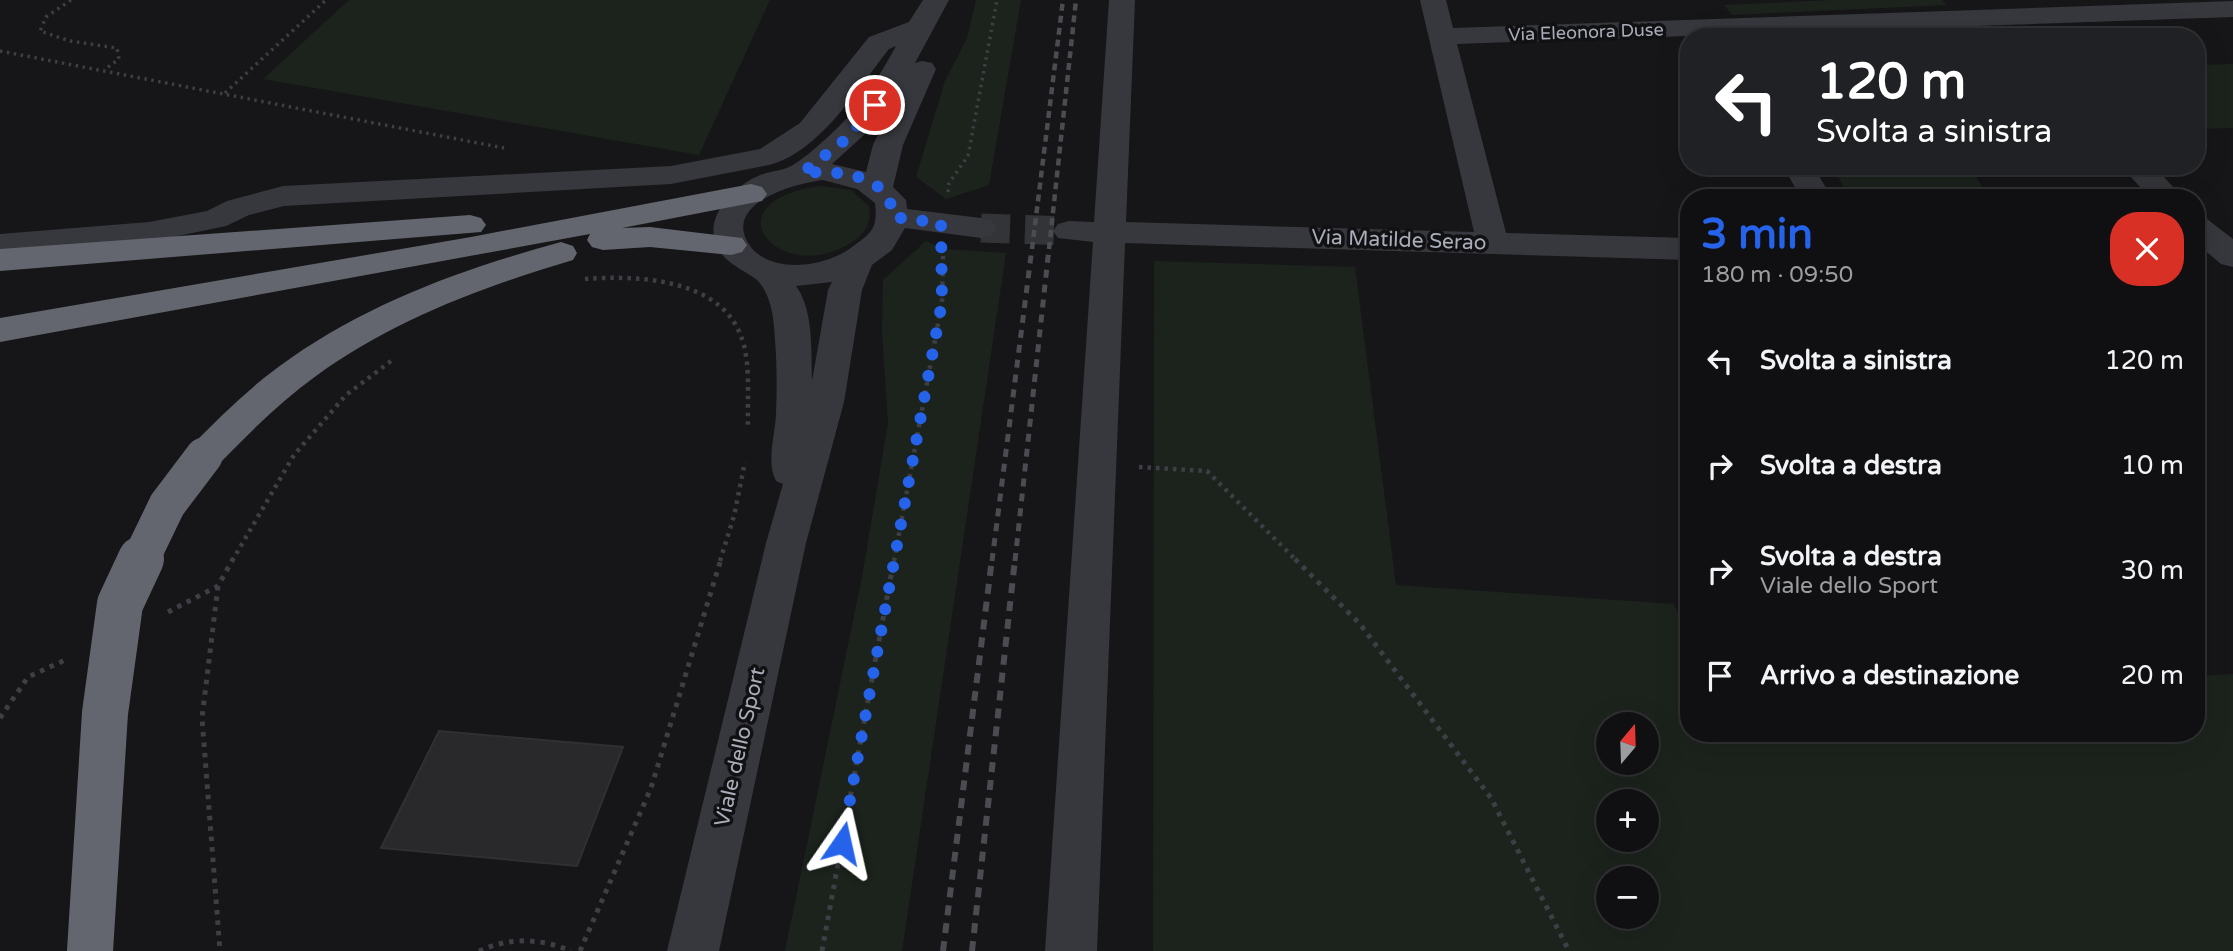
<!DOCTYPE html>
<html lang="it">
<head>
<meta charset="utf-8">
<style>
  body { margin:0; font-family:"Varela Round",sans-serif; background:#19191b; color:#f1f3f6; height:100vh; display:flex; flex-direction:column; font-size:26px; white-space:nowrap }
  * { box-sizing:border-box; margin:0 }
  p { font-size:23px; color:#9c9d9f }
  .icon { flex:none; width:38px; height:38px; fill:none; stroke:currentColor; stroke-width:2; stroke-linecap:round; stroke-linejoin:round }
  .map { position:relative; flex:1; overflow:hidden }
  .drawer { position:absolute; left:1680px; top:189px; width:525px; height:553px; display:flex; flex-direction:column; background:#101012; border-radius:28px; box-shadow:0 7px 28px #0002,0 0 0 2px #303032 }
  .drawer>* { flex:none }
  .top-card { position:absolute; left:1680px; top:28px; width:525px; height:147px; border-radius:28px; box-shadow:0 7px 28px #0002,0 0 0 2px #303032; background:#202124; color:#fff; overflow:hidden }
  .needle { width:46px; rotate:19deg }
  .buttons { position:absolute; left:1596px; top:712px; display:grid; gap:14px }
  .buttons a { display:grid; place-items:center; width:63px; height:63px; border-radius:50%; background:#101012; box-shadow:0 7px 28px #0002,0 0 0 2px #303032; font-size:35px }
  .pin { position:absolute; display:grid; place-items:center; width:60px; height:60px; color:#fff; margin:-30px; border:4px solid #fff; border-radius:50%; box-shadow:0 2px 7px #0007 }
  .me { position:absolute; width:77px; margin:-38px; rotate:11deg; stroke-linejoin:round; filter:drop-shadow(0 0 5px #0008) }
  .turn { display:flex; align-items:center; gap:24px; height:147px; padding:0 21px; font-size:32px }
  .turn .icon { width:91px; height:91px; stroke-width:2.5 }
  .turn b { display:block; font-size:49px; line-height:60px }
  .round { display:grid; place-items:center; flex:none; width:74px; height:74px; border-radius:28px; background:#19191b }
  .overview { display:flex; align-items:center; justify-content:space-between; height:119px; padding:0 21px }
  h1 { font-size:42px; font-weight:700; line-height:52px; color:#2563eb }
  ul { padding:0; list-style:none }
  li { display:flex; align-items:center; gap:21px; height:105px; padding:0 21px }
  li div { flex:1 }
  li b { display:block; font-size:26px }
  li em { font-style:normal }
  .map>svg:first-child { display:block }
</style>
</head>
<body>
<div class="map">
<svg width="2233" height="951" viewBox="0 0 2233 951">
  <rect width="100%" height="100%" fill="#161618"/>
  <path fill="#1c231d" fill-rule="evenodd" d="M349,0H770L699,155L263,79Z
    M976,0H1021L989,185L946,199L916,177L945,81L967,38Z
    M1832,0H1942L1947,5L1732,15L1724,5Z
    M2196,63L2199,65L2233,64V128L2196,129Z
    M1832,166H1968L1990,198H1850Z
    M821,186L851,190L869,206C872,223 866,233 852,242C780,289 705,201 821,186Z
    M926,241L943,249L1006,253L902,951H785L862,577L888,423L882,332L883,280Z
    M1154,261L1355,267L1396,585L1674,604L1689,638V733H1730L1733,737L2059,741L2056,733H2196V676L2233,674V951H1153ZM1608,724H1647V763H1608ZM1608,802H1647V840H1608ZM1608,878H1647V917H1608Z"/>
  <path fill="#29292c" stroke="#303034" stroke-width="2" d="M439,731L623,747L577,866L381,848Z"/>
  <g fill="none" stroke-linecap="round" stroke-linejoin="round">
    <path stroke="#333438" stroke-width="29" stroke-dasharray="29 15" stroke-linecap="butt" d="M981,228L1069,231"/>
    <path stroke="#3d3f44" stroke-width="3.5" stroke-dasharray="2.5 4.5" stroke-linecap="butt" d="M71,0L46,17L40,31L70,41L117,48L119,59L104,70
      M0,51L504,148
      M225,93L326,0
      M948,192L949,183L968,156L997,0"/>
    <path stroke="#3d3f44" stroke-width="4.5" stroke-dasharray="3.5 5" stroke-linecap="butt" d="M585,279C637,275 722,278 742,339C751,365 747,399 748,426
      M1139,467L1207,471L1297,561
      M232,561L294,455L346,395L395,358
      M720,561L734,516L745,462
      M894,561L942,302L943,256"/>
    <path stroke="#3d3f44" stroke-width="5" stroke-dasharray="4.5 6" stroke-linecap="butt" d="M1295,559L1360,624L1491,798L1569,951
      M218,586L202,718L220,951
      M168,612L218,586L233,559
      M0,718L28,677L65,660
      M479,951C510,937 540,938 571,951
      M580,951L651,788L721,559
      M822,951L894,559"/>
    <path fill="#37383d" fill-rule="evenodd" d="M923,0H949L915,63L922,61L932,63L936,69L903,145L893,187L906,200L907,209L981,218L992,221L997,228L992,235L981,238L905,228L892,250L872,265L862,290L844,402L806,543L719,951H667L766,543L783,484L776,481C766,462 775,436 776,414C777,390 777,364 775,340C774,319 771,289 753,277C736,266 718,259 714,237C709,211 737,185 758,176C769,171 783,171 793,165C806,157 819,145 830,135C859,109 878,79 896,46L889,49C858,88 820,152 769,165L671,184L284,206L249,215L226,226L149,242L0,254V234L149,222L207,211L227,201L283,186L671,166L760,149L800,123L869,37L909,22ZM898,92L873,145L866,172L832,164L864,135ZM823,180L857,189L875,203C878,228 872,233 852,247C827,267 768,276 748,243C724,202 797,183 823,180ZM832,282L828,290L812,381C811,352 814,311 796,286Z
      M1109,0H1135L1126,222L1474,232L1420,0H1446L1453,28L2233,1V17L1457,44L1506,233L1689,238V260L1125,243L1097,951H1045L1093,242L1058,238L1053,231L1058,224L1069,221L1094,222Z
      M1783,166H1813L1832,198H1801Z
      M2121,166H2154L2183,198H2150Z
      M2196,216L2207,219L2233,239V267L2221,264L2196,243Z"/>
    <path fill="#63666e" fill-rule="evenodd" d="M751,184L762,187L767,194L762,201L622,228L650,227L742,238L747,245L742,252L731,255L650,247L603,250L592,247L587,240L590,234L0,342V318L471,237Z
      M470,215L481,218L486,225L481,232L0,271V249Z
      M561,242L573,246L577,253L573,260C482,287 393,320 316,376C280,402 248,434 217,466L204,470L191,466L185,456L191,446C222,415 254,383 291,358C373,301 466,268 561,242Z"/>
    <path stroke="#4a4c52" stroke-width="4.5" stroke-dasharray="7 5" stroke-linecap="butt" d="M1032,249L1063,0
      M1049,249L1076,0"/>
    <path stroke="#4a4c52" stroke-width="5" stroke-dasharray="8 7" stroke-linecap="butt" d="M992,561L1032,248
      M1015,561L1049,248"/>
    <path stroke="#4a4c52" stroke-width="6" stroke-dasharray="10 8" stroke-linecap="butt" d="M943,951L992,559
      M972,951L1015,559"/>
    <path stroke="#63666e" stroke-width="37" d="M140,561L167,505L204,456"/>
    <path stroke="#63666e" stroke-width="46" d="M90,951L105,713L120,604L141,559"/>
  </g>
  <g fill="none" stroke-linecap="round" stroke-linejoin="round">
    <path stroke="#2563eb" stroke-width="12" stroke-dasharray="0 21.6" d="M842,843L942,302L941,223L893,217C891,173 836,170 802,173L845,140L875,105"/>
  </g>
  <g text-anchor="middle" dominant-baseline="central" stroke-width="7" stroke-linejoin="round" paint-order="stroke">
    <g font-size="18" fill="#a8adb8" stroke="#111113">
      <text transform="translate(1586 32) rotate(-2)">Via Eleonora Duse</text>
    </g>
    <g font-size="21" fill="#a8adb8" stroke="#111113">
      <text transform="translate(1399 240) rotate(2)">Via Matilde Serao</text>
      <text transform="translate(740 747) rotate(-77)">Viale dello Sport</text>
    </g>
  </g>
</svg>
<div class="buttons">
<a><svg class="needle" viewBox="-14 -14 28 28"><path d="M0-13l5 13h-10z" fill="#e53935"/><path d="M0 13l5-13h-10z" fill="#9c9d9f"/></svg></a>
<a>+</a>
<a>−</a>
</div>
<div class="pin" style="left:875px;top:105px;background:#d93025"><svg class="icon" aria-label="arrive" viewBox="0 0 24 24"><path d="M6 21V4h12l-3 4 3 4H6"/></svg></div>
<svg class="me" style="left:842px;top:843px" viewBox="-20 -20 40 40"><path d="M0-17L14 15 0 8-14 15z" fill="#2563eb" stroke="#fff" stroke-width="4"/></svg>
<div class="top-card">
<div class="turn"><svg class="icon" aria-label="left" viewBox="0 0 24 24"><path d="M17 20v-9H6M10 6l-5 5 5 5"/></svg><div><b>120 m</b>Svolta a sinistra</div></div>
</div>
<section class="drawer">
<div class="overview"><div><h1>3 min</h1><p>180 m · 09:50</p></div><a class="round" style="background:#d93025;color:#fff"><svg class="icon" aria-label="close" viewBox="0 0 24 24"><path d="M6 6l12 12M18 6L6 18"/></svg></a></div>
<ul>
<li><svg class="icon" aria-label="left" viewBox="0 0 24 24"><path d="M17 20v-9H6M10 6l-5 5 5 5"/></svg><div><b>Svolta a sinistra</b></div><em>120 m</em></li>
<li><svg class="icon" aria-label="right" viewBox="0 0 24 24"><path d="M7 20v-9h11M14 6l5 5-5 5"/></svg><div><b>Svolta a destra</b></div><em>10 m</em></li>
<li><svg class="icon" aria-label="right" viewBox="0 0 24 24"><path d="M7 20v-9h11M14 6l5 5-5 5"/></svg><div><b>Svolta a destra</b><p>Viale dello Sport</p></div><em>30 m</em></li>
<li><svg class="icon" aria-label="arrive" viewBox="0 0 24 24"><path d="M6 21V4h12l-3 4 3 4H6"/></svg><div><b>Arrivo a destinazione</b></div><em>20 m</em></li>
</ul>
</section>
</div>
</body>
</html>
